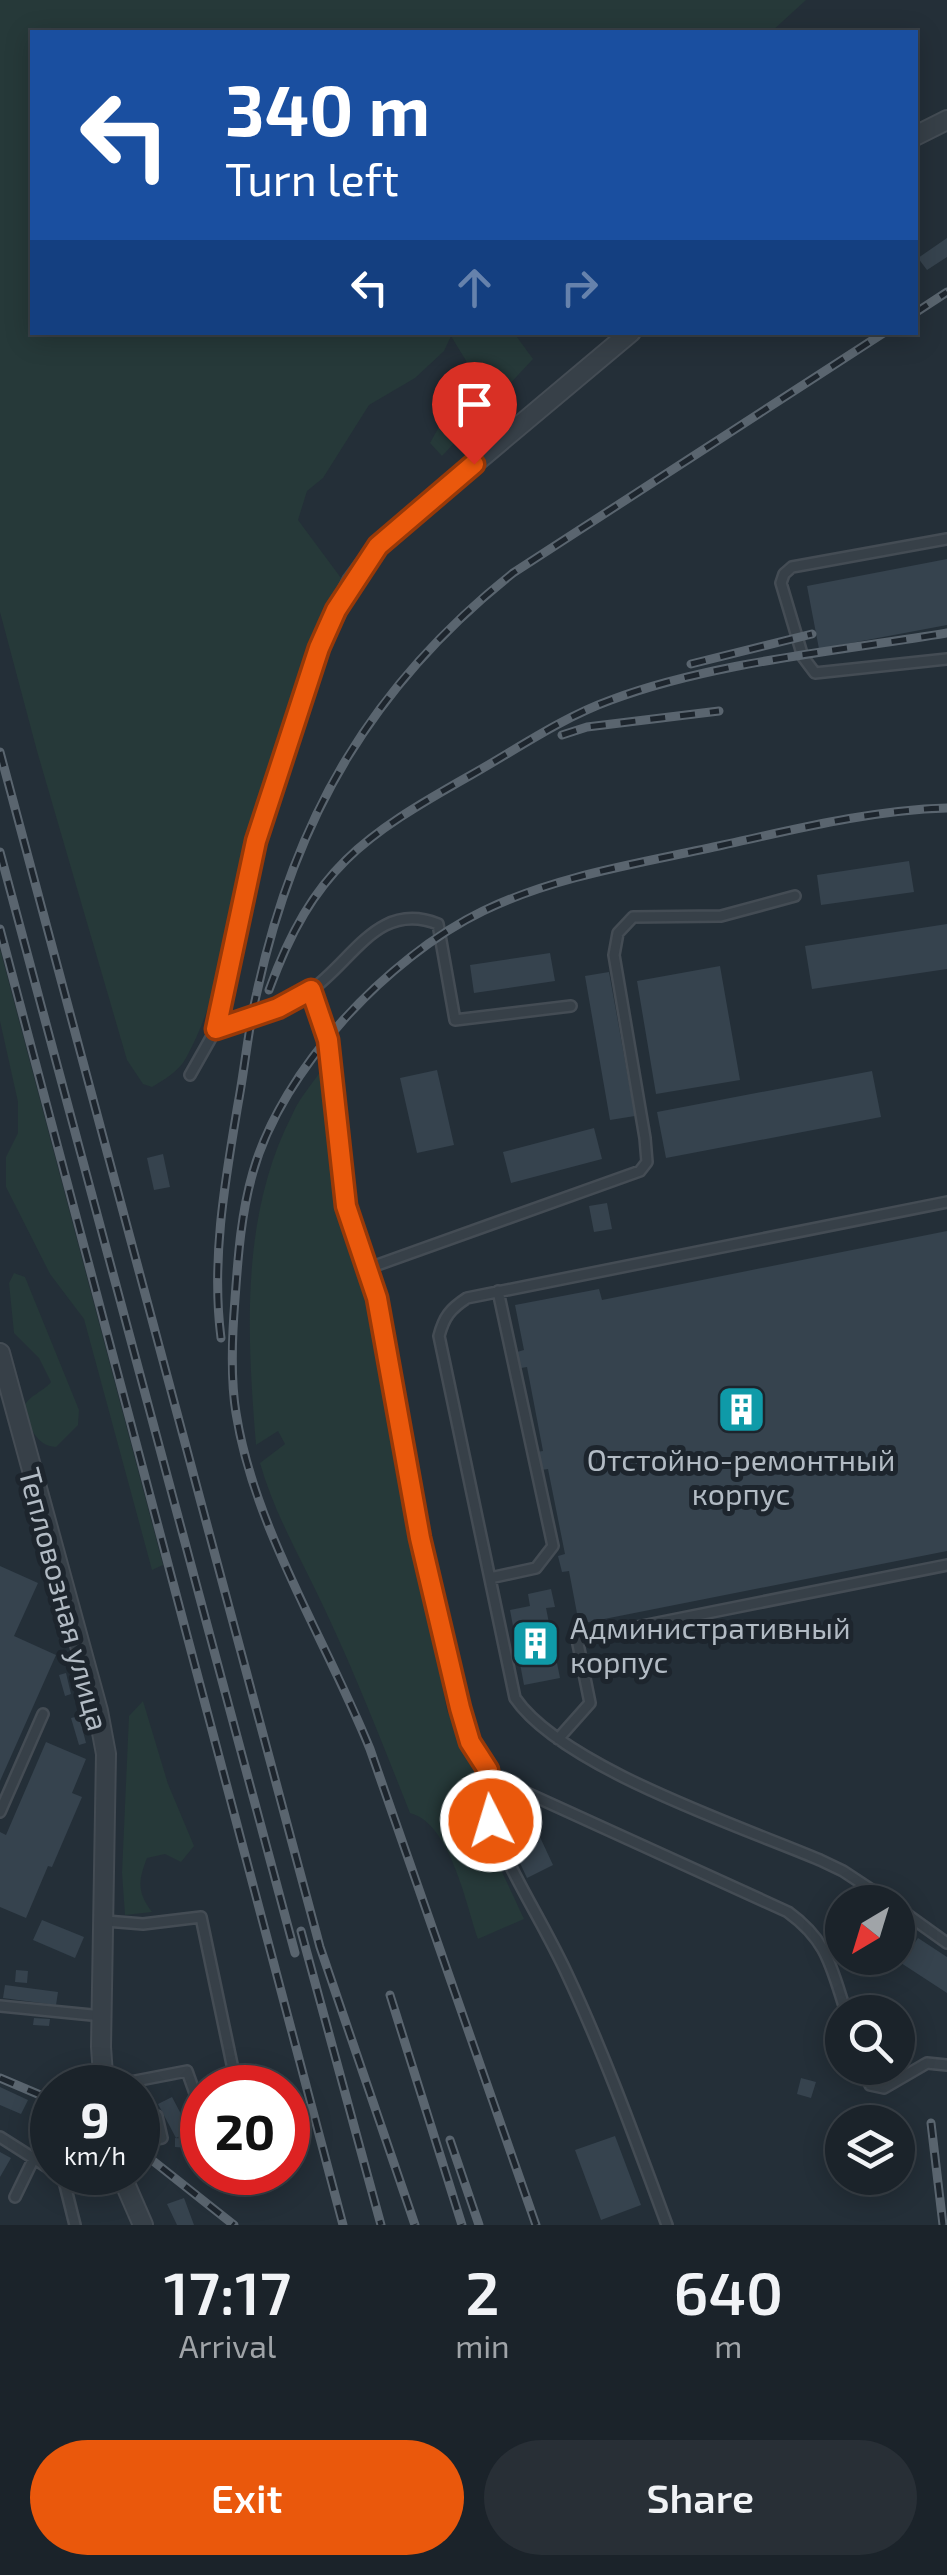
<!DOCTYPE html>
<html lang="en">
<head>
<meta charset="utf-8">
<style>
  body { margin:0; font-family:"Exo 2",sans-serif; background:#282f36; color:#f1f3f6; height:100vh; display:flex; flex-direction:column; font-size:38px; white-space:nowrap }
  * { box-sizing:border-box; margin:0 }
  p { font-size:32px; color:#a0a4a8 }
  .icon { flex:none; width:55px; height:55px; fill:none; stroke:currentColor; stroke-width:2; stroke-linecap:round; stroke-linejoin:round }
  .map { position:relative; height:2225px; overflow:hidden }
  .sheet { display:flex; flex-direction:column; background:#1b232a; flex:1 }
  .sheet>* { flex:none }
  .banner { position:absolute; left:30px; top:30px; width:888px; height:305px; border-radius:0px; box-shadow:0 5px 25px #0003,0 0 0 2px #394047; background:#1a4fa0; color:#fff; overflow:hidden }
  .needle { width:65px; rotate:218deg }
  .tools { position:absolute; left:825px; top:1885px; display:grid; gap:20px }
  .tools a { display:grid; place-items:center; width:90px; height:90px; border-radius:50%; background:#1b232a; box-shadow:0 5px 25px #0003,0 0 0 2px #394047; font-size:50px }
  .speed { position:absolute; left:30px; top:2065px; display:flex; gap:20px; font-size:50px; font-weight:700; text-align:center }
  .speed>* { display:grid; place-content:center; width:130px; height:130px; border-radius:50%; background:#1b232a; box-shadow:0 5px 25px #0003,0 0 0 2px #394047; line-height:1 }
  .speed small { font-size:25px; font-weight:400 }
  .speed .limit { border:15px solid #d22; background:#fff; color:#111 }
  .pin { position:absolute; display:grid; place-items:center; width:85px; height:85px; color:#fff; margin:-102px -42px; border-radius:50% 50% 50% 0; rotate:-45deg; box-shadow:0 0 10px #0007 }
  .pin .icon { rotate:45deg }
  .me { position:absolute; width:110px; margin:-55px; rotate:355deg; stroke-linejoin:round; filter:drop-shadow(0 0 8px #0008) }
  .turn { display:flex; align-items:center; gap:35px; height:210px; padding:0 30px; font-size:45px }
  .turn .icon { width:130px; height:130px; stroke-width:2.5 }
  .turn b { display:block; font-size:70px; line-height:85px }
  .lanes { display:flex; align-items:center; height:95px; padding:0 30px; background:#0003; justify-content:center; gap:50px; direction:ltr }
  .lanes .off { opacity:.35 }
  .eta { display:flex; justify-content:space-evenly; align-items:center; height:170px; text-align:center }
  .eta b { font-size:60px; font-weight:600; line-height:70px }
  .action { display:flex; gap:20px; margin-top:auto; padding:20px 30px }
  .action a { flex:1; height:115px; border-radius:60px; background:#ea580c; color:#fff; font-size:40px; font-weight:600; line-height:115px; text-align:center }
  .action a+a { background:#282f36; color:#f1f3f6 }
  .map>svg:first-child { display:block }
</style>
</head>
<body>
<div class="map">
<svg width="947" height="2225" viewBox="0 0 947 2225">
  <rect width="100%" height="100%" fill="#242f38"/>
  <path fill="#263939" d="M0,0H806L771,32H32V332L514,333L533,359L442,456L430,443L471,369L451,336L444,351L415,378L369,405L323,478L307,491L298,520L341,578C306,661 269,749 249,838C233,910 222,992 186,1058C179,1071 164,1080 152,1087L143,1084L127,1060L37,751L0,612Z
    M0,949L163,1565L152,1570L84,1319L50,1274L6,1187V1157L18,1133V1102L0,1021Z
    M323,1068L336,1208L351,1260L367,1299L447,1710L475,1772L471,1792L480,1825L524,1919L478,1939C466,1904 450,1823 410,1813C383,1745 357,1678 326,1612C303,1562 275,1516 260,1463L285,1444L278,1431L256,1445C247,1334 240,1215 293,1113C300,1097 313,1083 323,1068Z
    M14,1273L25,1277L79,1410L78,1425L56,1447C35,1446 29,1424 23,1408C30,1394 42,1393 51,1382L39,1358L14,1333L9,1283Z
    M143,1701L168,1784L194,1846L181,1862L165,1854L147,1858C138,1881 137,1892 152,1912L125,1915L122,1873L129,1716Z"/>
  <path fill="#36434e" d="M947,238V257L927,270L918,258Z
    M947,559V625L819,649L807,586Z
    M909,861L914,892L821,905L817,875Z
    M947,924V969L812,989L805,946Z
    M550,953L555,981L474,993L470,965Z
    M720,966L740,1080L656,1094L637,981Z
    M609,972L635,1116L610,1120L585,976Z
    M437,1070L454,1145L417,1153L400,1078Z
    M872,1071L881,1117L666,1158L657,1112Z
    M594,1128L602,1159L511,1183L503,1152Z
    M163,1154L170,1187L154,1190L147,1158Z
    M607,1203L612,1229L594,1232L589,1206Z
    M947,1231V1551L579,1624L569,1571L562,1572L558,1556L565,1554L548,1469L541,1470L537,1452L543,1451L527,1367L521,1368L517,1352L524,1350L515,1305L599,1289L602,1300Z
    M0,1566L38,1583L14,1636L56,1655L0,1781Z
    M551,1589L555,1607L546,1608L560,1678L524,1685L510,1610L530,1606L528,1594Z
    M66,1673L71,1694L65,1696L59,1675Z
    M79,1716L86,1743L79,1745L71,1718Z
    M46,1742L86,1759L72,1793L82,1797L52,1867L48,1866L26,1918L0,1907V1832L6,1835Z
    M539,1835L553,1865L527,1878L513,1848Z
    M42,1920L84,1937L75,1958L33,1940Z
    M918,1938L947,1957V1993L901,1963Z
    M16,1970L28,1971L27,1983L15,1982Z
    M5,1985L58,1992L56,2005L3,1998Z
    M34,2018L50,2019L49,2026L33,2025Z
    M801,2078L816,2082L811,2098L797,2094Z
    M0,2087L28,2100L21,2114L0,2105Z
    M172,2097L190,2131L176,2138L158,2104Z
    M615,2136L641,2205L601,2220L575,2150Z
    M175,2138L189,2139V2148L175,2147Z
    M0,2152L11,2158L0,2177Z
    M238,2172H257L260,2188L241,2190Z
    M184,2198L194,2225H177L167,2204Z"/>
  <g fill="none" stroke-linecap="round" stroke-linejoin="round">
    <defs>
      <path id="service" d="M947,539L792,567L784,574L781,583L803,657L815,673L947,659
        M311,990L327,1040L337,1147L346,1206L377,1297L419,1538L460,1709L470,1742L487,1770L516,1788L788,1912C828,1941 831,1967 846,2012
        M190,1075L216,1029C248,1018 282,1010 310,991C353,961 378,900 438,924L455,1020L571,1006
        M366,1269L640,1171L647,1162L645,1138L614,955L618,933L633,917L721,916L795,896
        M490,1578L536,1568L553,1546L498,1291
        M558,1739L590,1703L577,1639L947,1565
        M487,1770C483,1790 484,1802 491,1822C511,1875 543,1922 567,1974C605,2055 636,2141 667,2225
        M0,1812L43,1714
        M890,1902L843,1871L820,1860C740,1826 562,1767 515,1698L439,1336C444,1317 450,1309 467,1298L947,1202
        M898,1908L947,1943
        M106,1921L143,1924L201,1917L237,2088
        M898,1934L909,1916
        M0,2006L102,2016
        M864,2068L870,2085L884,2088L927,2063L947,2065
        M104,2087L187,2071L202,2113
        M0,2137L52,2170
        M138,2142L162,2138L157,2116
        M66,2172L63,2177L75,2225
        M15,2197L34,2158"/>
      <path id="minor" d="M915,136L947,120
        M216,1029L256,841L319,647L352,581L378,546L413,515L631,332
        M0,1353L98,1711L106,1754L101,2047L104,2088
        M120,2172L143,2225"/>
    </defs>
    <use href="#service" stroke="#444c54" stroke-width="14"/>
    <use href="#minor" stroke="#444c54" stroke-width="22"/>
    <use href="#service" stroke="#374048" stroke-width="9"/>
    <use href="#minor" stroke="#374048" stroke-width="18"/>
    <defs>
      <path id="rail" d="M915,313L947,292
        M691,664L812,634
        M562,735L587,727L719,711
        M0,752L320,1947L415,2225
        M0,852L295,1953
        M0,929L343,2225
        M269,990C313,869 363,836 471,775C517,749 561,718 611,700C713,662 839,651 947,633
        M221,1338C211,1260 225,1181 238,1104C245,1067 248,1029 257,992C295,817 373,684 513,573L885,332
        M301,1931L381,2225
        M390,1995L462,2225
        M0,2078L52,2100
        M931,2123L943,2225
        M450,2140L479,2225
        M138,2149L234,2225
        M536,2225L370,1749C326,1640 254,1528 236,1413C230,1376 232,1336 235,1299C238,1257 241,1213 253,1172C282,1069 388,957 483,911C558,875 642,863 723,845C796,829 872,810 947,808"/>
    </defs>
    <use href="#rail" stroke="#5a656f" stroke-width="9"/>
    <use href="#rail" stroke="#1d252d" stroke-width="5" stroke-dasharray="15" stroke-linecap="butt"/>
  </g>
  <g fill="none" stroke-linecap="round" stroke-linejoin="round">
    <defs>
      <path id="route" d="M474,464L378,546L336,610L319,648L256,841L216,1029L278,1008L311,990L328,1040L346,1206L377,1298L420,1538L460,1708L470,1742L488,1770L482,1791L491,1821"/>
    </defs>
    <use href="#route" stroke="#983908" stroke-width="25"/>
    <use href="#route" stroke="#ea580c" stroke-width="18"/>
  </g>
  <defs>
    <symbol id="building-square" viewBox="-11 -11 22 22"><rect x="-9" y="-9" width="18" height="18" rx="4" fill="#0f9aa8" stroke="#1d252d"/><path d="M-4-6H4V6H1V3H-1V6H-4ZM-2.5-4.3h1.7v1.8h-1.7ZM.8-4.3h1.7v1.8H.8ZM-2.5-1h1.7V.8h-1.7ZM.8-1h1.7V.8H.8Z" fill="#fff"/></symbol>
  </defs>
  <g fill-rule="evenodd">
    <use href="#building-square" x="714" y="1382" width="55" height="55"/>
    <use href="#building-square" x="508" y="1616" width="55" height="55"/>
  </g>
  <g text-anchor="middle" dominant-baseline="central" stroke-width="10" stroke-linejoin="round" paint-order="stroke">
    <g font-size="30" fill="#b2bbc4" stroke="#1d252d">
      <text x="741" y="1459">Отстойно-ремонтный<tspan x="741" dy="34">корпус</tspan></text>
      <text x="570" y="1627" text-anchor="start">Административный<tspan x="570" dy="34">корпус</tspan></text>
    </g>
    <g font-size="30" fill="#b2bbc4" stroke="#1d252d">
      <text transform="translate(65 1599) rotate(75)">Тепловозная улица</text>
    </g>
  </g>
</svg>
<div class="tools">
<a><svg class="needle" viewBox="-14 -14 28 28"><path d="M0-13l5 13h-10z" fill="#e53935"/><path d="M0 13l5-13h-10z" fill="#a0a4a8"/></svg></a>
<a><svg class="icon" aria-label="search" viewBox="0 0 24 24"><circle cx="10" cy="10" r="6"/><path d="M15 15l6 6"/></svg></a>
<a><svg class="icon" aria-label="layers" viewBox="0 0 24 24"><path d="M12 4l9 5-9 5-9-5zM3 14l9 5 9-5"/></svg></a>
</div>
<div class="speed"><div>9<small>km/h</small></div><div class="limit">20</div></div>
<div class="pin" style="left:474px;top:464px;background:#d93025"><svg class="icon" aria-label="arrive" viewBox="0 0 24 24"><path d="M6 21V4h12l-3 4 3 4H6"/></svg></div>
<svg class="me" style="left:491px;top:1821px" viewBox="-20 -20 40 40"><circle r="17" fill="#ea580c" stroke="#fff" stroke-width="3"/><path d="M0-11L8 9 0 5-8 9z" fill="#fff"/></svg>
<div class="banner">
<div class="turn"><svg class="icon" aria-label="left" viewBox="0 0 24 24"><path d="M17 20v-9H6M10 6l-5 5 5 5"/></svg><div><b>340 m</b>Turn left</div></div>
<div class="lanes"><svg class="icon" aria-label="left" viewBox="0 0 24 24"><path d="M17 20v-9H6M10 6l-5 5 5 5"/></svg><svg class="icon off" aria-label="ahead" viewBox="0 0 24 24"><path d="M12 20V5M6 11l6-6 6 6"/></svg><svg class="icon off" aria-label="right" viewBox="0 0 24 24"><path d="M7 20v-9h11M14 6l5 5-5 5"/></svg></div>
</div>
</div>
<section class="sheet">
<div class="eta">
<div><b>17:17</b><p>Arrival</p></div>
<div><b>2</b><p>min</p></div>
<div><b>640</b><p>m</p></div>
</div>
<div class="action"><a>Exit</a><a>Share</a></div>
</section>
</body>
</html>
